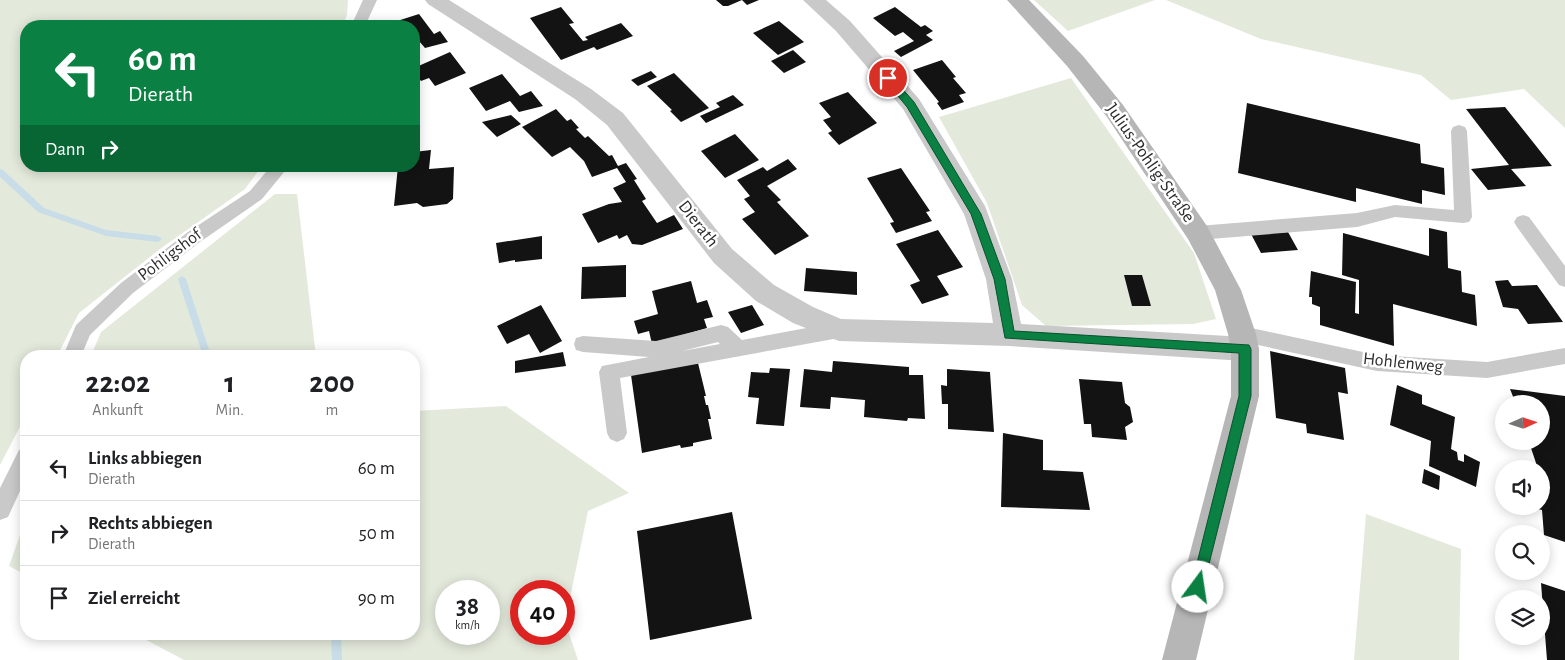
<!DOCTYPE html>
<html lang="de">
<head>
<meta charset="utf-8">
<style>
  body { margin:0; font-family:"Alegreya Sans",sans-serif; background:#f2f2f2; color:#202124; height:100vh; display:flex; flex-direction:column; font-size:19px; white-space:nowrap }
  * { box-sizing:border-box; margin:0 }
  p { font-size:16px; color:#757577 }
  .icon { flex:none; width:28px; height:28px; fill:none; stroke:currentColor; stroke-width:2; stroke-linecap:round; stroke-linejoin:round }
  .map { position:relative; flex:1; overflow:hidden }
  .details { position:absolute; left:20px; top:350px; width:400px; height:290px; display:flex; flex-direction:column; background:#fff; border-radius:20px; box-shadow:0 2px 12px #0003 }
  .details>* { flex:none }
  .banner { position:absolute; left:20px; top:20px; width:400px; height:152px; border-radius:20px; box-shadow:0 2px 12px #0003; background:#0b8043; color:#fff; overflow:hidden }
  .needle { width:32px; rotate:87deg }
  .buttons { position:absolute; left:1495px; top:395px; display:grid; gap:10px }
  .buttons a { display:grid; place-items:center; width:55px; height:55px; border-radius:50%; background:#fff; box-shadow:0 2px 12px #0003; font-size:25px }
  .speed { position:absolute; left:435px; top:580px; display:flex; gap:10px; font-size:25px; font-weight:700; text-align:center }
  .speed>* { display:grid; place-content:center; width:65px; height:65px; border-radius:50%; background:#fff; box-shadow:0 2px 12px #0003; line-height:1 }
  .speed small { font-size:12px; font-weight:400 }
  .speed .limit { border:8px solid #d22; background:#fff; color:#111 }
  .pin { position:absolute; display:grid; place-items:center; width:42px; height:42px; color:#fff; margin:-21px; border:2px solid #fff; border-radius:50%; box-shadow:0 1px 5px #0007 }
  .me { position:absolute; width:55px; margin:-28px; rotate:14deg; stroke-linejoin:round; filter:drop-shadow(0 0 4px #0008) }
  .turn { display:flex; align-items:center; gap:18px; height:105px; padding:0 25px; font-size:22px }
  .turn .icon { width:65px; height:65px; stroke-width:2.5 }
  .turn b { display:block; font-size:35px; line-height:42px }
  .then { display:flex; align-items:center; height:48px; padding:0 25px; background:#0003; gap:10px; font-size:19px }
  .eta { display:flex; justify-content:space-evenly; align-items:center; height:85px; text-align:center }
  .eta b { font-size:30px; font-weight:700; line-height:35px }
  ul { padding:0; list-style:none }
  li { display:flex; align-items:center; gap:15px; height:65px; padding:0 25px; border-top:1px solid #e0e0e0 }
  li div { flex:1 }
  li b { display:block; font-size:19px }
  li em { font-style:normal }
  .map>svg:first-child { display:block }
</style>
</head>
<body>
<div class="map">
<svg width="1565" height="660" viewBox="0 0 1565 660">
  <rect width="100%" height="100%" fill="#fff"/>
  <path fill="#e3e9db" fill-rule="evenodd" d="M0,0H348L347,15L342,26H26V166H262L245,189L160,249L79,313L57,356H26V415L0,465Z
    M1034,0H1155L1068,31Z
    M1166,0H1565V128L1524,89L1451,100L1421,75L1261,39Z
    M1071,78L1194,253L1216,319L1193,324L1046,326L1022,305L987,203L939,117Z
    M275,194H297L316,356H91L101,332Z
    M506,406L629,493L588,511L565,622L578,660H184L135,634H414V411ZM446,591H489V634H446ZM564,591V634H521V591Z
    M1366,514L1461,549L1459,660H1354Z
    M26,518V575L9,566Z"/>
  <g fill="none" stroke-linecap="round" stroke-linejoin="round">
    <path fill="#c8dde7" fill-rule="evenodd" d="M0,169L3,170L44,208L106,230L158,236L162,239L158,242L106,236L38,212L0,177Z
      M182,276L186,279L211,356H203L178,279Z
      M331,634H341L342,660H332Z"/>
  </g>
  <path fill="#131313" d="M716,0H759L747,5L742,0L728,6H723Z
    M561,7L574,23L569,24L583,41L588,40L585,37L621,23L633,36L597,50L594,47L561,60L530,18Z
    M895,7L921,27L925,25L933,31L926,35L933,40L901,57L894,51L914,41L903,32L895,36L873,18Z
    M419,14L434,34L440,31L448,42L425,48L419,41L414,43V26H391L394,22Z
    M779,21L804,42L778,55L753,33Z
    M793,50L806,62L784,73L771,61Z
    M450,52L466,73L435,86L429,78L421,81L414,72V68Z
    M942,60L956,77L953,78L966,93L959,95L964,102L942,110L937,103L939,102L913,70Z
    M651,71L657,77L638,86L631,80Z
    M674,73L709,108L681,122L670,111L672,110L647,86Z
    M502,74L520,96L531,91L543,106L519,112L510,101L486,111L469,88Z
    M848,92L877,123L839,145L828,133L832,131L823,120L831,117L819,103Z
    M733,95L744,105L706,123L700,116L720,107L716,103Z
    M1247,103L1420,144L1421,163L1444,168L1445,195L1422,190V204L1356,188V202L1238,173Z
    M1505,107L1552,166L1511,169L1526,186L1488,190L1471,169L1509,165L1466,109Z
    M556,109L567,121L571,119L579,128L576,129L585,138L588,136L609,156L612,155L618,166L626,163L637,179L634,180L646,199L642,201L657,223L674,215L683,229L642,245L632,244L627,235L619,239L617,235L598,243L582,214L609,204L622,202L613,188L626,182L617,168L592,177L584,161L570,147L552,157L522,127Z
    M511,115L521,124L497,137L482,122Z
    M735,134L759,160L725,178L701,151Z
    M431,150L429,169L454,167L453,199L447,204L423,207L417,203L394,206L398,166H414V152Z
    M788,159L797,169L767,186L781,200L777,202L809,236L775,255L742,219L755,212L744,199L750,196L737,180L763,167L767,171Z
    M901,168L930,211L926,212L932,221L896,233L890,223L894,222L867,178Z
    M1429,228L1447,232L1448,268L1461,271L1462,292L1475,295L1477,326L1393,304L1394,346L1320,325V307L1312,304V297H1309L1311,271L1356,282L1355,313L1359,314V280L1342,275L1343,233L1429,256Z
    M938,230L963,267L937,276L949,295L922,304L910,285L920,281L896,244Z
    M1288,232L1298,250L1261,253L1251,234Z
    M542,236V259L515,262V260L499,263L496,243Z
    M626,265V297L581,299L582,267Z
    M806,268L857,272V295L804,291Z
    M1124,275H1142L1151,306H1132Z
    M1508,280L1512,286L1537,285L1563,322L1528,324L1518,309L1503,307L1495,281Z
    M691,281L697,303L707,300L713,317L704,319L707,328L652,344L649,331L638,334L634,321L658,314L652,291Z
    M541,305L562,341L540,353L529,334L507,344L497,326Z
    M752,305L764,325L741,333L728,312Z
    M1270,351L1345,368L1348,394L1338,392L1344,440L1307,433L1306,424L1276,418Z
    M563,352L566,366L515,373V361Z
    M833,361L909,367V375H923L925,419L908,418L907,421L864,417L865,400L831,397L830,409L800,407L804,369L832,372Z
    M698,363L706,396H704L706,405H708L711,419H708L712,439L693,443V446L681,448L680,445L642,453L631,375Z
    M770,368L790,369L784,426L756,424L759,398L748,397L751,372L769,373Z
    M947,369L990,372L994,432L948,429V404H942L941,385L947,386Z
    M1079,379L1122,382L1125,403L1130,407L1133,422L1125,427L1127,440L1092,437L1091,424H1084Z
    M1397,385L1422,395V404L1455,417L1451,449L1457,452L1458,460L1464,462V454L1480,462L1476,487L1429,466L1431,441L1390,425Z
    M1510,389L1565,396V542L1544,535L1542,510L1530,507L1541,506V469H1538L1529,442L1541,441V404H1516Z
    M1003,433L1043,440V470L1083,472L1090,510L1001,507Z
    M1424,469L1440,476L1439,490L1422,483Z
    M732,512L752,619L650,640L637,531Z
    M1541,583L1565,591V660H1547Z"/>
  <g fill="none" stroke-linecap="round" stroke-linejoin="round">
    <path fill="#c9c9c9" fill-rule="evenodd" d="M363,0H377L365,26H351Z
      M1459,125L1465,127L1467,131L1472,217L1469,222L1463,223L1395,217L1357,227L1198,240L1192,238L1189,233L1192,228L1198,226L1357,213L1395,205L1454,210L1451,131L1453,127Z
      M271,166H289L262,199L200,242L133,293L90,335L81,356H63L76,325L121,283L188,232L250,191Z
      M1523,215L1529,217L1565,266V287L1559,285L1517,227L1514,222L1517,217Z
      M839,322L846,325L848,330L846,335L839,338L620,378L627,433L624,439L617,442L610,439L607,433L599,372L602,366L649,357L583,352L576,350L574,344L576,338L583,336L656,341L721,325L728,327L742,340ZM718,342L720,344L682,351Z
      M1242,326L1377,355L1487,362L1565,348V364L1487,378L1377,371L1235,340L1233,334L1235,328Z
      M26,448V478L8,517L0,520V488L19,450Z"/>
    <path fill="#c9c9c9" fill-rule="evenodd" d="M425,0H449L591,89L623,113L732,249L774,285L813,307L841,319L993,323L986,279L964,214L903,109L836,31L803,0H826L850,21L919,99L985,206L1012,279L1021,324L1245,337L1255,341L1259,349L1255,357L1245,361L1009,346L839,341L793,323L756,301L714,263L607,125L575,99L428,4Z"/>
    <path fill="#b6b6b6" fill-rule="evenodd" d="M1007,0H1029L1083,56L1123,105L1207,226L1241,290L1256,334L1259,349V396L1196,660H1162L1231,396V349L1228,334L1215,290L1188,239L1107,117L1067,66Z"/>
  </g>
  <path fill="#0b8043" stroke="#07532c" d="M888,75L891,76L914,102L981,214L1005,279L1014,331L1249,345L1251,349V396L1202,592L1198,594L1193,592L1191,587L1239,396V353L1005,338L994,279L971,214L907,107L883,78Z"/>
  <g text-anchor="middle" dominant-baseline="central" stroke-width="5" stroke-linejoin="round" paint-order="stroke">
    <g font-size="18" fill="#2c2c2c" stroke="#fff">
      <text transform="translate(1150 163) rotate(55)">Julius-Pohlig-Straße</text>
      <text transform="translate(698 224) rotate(52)">Dierath</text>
      <text transform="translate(170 255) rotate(-37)">Pohligshof</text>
      <text transform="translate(1403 363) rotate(6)">Hohlenweg</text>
    </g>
  </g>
</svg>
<div class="buttons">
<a><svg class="needle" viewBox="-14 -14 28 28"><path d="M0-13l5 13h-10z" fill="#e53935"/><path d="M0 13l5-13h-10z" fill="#757577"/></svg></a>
<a><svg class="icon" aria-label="sound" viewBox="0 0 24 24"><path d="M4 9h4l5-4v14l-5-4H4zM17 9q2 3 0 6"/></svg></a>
<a><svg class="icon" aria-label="search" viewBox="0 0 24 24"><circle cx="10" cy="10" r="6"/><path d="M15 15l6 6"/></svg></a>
<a><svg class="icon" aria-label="layers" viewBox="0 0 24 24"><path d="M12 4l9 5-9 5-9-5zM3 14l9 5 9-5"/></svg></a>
</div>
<div class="speed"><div>38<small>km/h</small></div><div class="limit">40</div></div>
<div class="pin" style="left:888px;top:78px;background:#d93025"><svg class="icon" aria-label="arrive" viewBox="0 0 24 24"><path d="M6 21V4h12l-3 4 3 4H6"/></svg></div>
<svg class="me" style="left:1198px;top:587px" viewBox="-20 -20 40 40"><circle r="19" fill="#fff"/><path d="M0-13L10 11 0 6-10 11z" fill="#0b8043"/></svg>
<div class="banner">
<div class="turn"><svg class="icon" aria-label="left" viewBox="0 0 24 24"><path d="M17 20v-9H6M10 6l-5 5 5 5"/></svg><div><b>60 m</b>Dierath</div></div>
<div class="then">Dann<svg class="icon" aria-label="right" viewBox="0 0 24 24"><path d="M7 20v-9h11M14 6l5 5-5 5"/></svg></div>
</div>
<section class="details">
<div class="eta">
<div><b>22:02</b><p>Ankunft</p></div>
<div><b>1</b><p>Min.</p></div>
<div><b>200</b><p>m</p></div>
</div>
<ul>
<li><svg class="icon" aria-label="left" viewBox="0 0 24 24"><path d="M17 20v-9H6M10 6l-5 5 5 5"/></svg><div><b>Links abbiegen</b><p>Dierath</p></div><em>60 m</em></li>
<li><svg class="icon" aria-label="right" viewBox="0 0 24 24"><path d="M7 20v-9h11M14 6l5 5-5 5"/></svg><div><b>Rechts abbiegen</b><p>Dierath</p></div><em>50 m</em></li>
<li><svg class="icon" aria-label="arrive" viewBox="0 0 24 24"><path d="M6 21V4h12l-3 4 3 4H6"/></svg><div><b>Ziel erreicht</b></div><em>90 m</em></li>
</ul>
</section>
</div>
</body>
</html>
